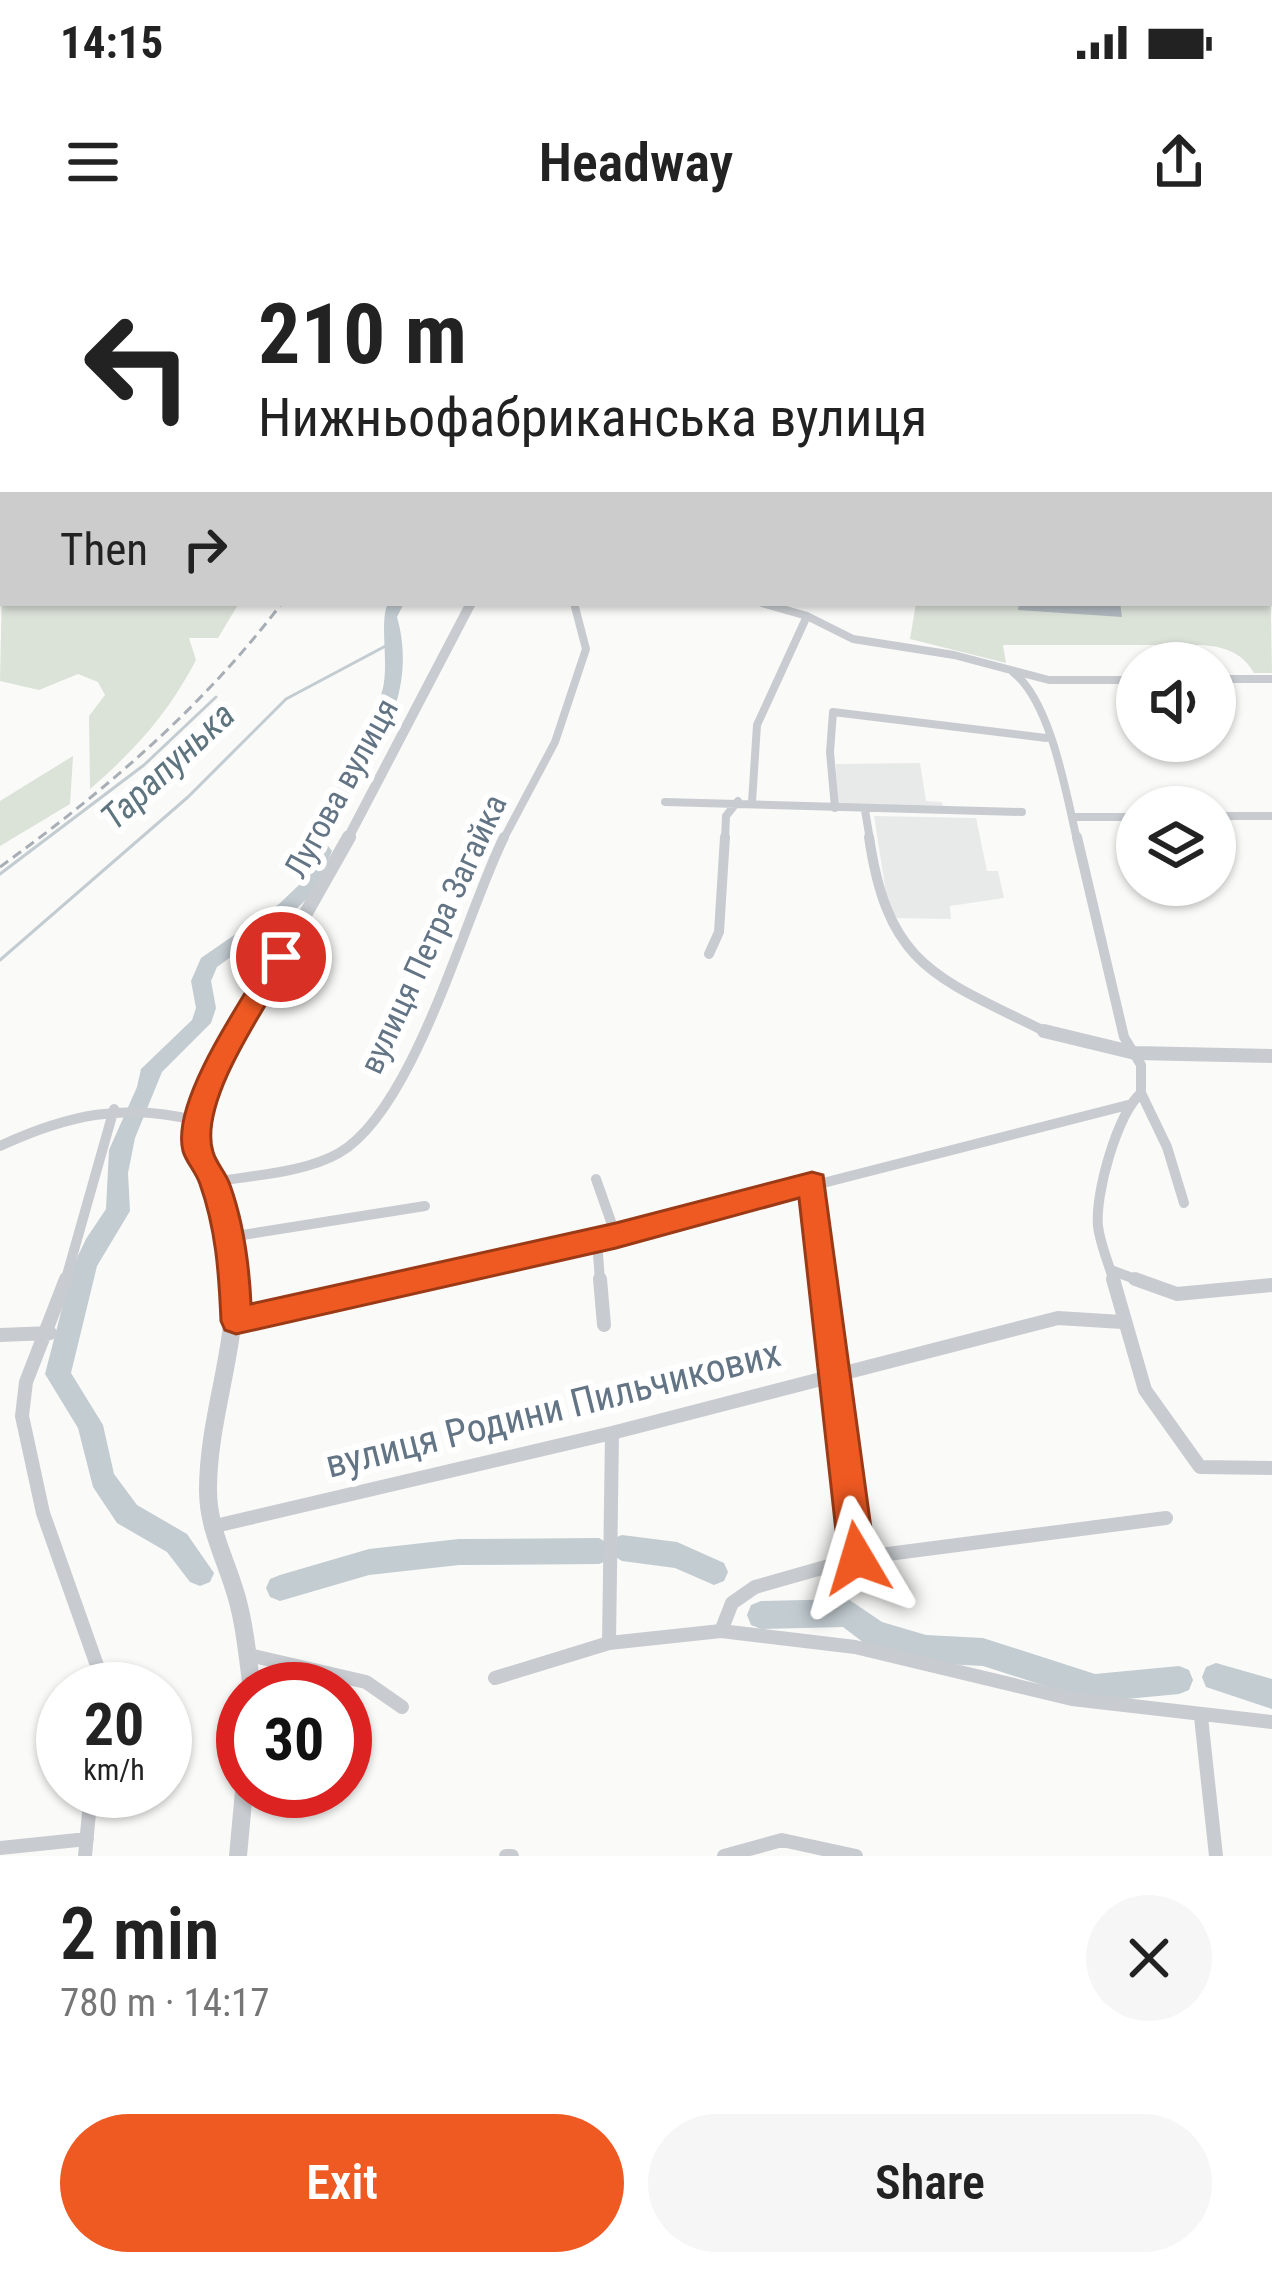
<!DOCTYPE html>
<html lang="en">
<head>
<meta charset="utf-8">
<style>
  body { margin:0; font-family:"Roboto Condensed",sans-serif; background:#f6f6f6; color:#222; height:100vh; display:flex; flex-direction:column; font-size:45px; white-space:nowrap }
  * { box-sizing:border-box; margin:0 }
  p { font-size:39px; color:#767676 }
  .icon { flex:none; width:66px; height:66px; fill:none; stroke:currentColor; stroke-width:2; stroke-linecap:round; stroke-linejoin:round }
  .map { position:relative; height:1616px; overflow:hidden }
  .details { display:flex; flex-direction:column; background:#fff; flex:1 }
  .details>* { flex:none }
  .hud { position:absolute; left:0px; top:0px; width:1272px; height:366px; box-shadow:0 3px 9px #0004; background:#fff; color:#222; overflow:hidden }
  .buttons { position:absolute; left:1116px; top:402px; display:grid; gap:24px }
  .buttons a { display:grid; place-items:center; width:120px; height:120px; border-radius:50%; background:#fff; box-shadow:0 3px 9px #0004; font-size:60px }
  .speed { position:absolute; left:36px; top:1422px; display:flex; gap:24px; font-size:60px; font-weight:700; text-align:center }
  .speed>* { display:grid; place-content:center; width:156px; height:156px; border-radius:50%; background:#fff; box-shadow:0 3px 9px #0004; line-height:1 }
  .speed small { font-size:30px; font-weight:400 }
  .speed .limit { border:18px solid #d22; background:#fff; color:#111 }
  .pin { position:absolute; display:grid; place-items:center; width:102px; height:102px; color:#fff; margin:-51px; border:6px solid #fff; border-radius:50%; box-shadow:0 3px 12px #0007 }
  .me { position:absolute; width:132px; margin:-66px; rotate:353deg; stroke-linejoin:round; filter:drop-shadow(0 0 9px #0008) }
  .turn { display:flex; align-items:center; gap:42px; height:252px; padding:0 60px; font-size:54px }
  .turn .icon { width:156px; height:156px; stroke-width:2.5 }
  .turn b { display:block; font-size:84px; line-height:102px }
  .then { display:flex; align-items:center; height:114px; padding:0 60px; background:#0003; gap:24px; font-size:45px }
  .round { display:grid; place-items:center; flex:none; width:126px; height:126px; border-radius:63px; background:#f6f6f6 }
  .head { display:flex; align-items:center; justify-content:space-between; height:204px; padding:0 60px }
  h1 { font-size:72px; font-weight:600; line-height:90px }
  .button { display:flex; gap:24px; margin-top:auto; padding:24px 60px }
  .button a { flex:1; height:138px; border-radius:72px; background:#ef5922; color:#fff; font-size:48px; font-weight:600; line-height:138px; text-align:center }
  .button a+a { background:#f6f6f6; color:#222 }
  .status { display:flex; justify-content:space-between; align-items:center; height:84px; padding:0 60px; background:#fff; direction:ltr }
  .status svg { height:33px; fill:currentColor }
  header { display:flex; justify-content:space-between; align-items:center; height:156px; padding:0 60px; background:#fff; font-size:54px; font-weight:600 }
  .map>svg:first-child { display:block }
</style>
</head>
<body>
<div class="status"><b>14:15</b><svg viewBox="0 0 49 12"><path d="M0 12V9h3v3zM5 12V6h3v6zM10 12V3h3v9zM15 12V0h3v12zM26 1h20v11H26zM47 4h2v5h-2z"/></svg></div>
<header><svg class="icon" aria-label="menu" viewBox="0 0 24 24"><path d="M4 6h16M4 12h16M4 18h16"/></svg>Headway<svg class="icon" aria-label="share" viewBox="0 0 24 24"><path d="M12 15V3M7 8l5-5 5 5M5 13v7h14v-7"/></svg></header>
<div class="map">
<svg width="1272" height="1616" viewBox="0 0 1272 1616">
  <rect width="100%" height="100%" fill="#fafaf8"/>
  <path fill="#e8e9e9" d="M920,523L926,561L942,562L943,568L837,564L836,524Z
    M874,576L976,578L987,631H998L1004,658L950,666L951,679L890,678Z"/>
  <path fill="#dbe2d8" d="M1269,269L1272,433H1254C1242,412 1225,407 1202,405H1003L1006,423L910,399L916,363H1269Z
    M3,303V363H239L218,398H189L196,420C167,475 136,509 90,549L89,476L105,455L98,442L78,434L39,450L0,441Z
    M73,516L70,564L0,606V561Z"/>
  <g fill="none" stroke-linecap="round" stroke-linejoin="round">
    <path stroke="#c2ccd1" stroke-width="3" d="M0,634L144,525L216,457
      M0,720L188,557L286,459L395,401"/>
    <path fill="#c2ccd1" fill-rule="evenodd" d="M388,363H404L397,377C410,421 401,472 373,508L375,520L323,592L321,597L332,611L315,651L293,672L217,727L211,741L216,768L211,783L162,832L135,898L128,933L130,971L97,1026L71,1133L103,1185L114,1234L137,1265L187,1294L214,1333L210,1342L200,1346L190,1342L167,1312L117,1283L93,1247L78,1188L45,1134L73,1026L86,999L106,969L109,910L137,847L141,829L192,780L196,768L191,741L201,718L279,664L300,644L314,611L303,597L305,591L357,520C355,504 378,470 383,448C389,421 379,382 388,363Z
      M622,1295L677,1302L724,1323L728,1332L724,1341L714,1345L675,1328L622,1321L611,1314L609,1320L599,1324L459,1325L369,1335L280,1361L270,1357L266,1348L270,1339L280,1335L369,1309L459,1299L599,1298L610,1305L612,1299Z
      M848,1359L882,1382L926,1395L983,1398L1095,1434L1179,1426L1189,1430L1193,1440L1189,1450L1179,1454L1095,1462L983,1426L926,1423L864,1403L843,1387L761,1389L751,1385L747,1375L751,1365L761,1361Z
      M1216,1423L1272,1439V1469L1206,1447L1202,1437L1206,1427Z"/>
  </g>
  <path fill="#b0b8bf" d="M1019,363H1120L1122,377L1018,370Z"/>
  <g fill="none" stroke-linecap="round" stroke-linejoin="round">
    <defs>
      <path id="secondary" d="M932,0H940L943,3H935Z
        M1269,74H1272V80H1269Z"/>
    </defs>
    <use href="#secondary" stroke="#babfc4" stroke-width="6"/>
    <path stroke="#c8ccd0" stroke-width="6" d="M282,0L334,3
      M680,0L689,3
      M1192,0L1196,3
      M186,3L190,0
      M1242,3L1258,0"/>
    <path stroke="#c8ccd0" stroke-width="8" d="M807,376L853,399L954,415L1049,440H1137
      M1013,432C1051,462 1066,553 1077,600
      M1215,439H1272
      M665,562L1022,572
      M752,562L757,485L807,376L762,363
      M835,568L830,512L833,472L1046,498
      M865,570L870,600
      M1215,576H1272
      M1072,577H1137
      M503,600L555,502L586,409L574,363
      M725,600L726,576L738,561"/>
    <path stroke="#c8ccd0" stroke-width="10" d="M869,597C888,727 936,737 1044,791
      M1077,597L1124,797L1141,825V853C1117,875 1095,953 1098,986C1100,1004 1109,1024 1114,1042
      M709,714L719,692L725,597
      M1141,853L1167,907L1184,963
      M0,906C67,875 125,862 198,881
      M596,939L616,996
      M214,942C253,935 304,933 339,913C415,869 465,675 504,597
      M812,943L824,1042
      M230,997L425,966
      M597,999L600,1042
      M1111,1030L1143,1042
      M65,1042L114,869
      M412,1042L616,996L1128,865"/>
    <path stroke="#c8ccd0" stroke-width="14" d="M66,1039L26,1142L22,1176L43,1273L99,1431L98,1449
      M600,1039L604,1085
      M823,1039L857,1318
      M1113,1039L1145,1150L1200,1227L1272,1228
      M1135,1039L1177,1054L1272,1045
      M236,1081L425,1039
      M0,1095L50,1093
      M211,1287L612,1193L1058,1078L1122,1082
      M721,1391L732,1363L755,1347L857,1318L1166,1278
      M609,1403L612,1193
      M249,1415L366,1442L402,1467
      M495,1438L609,1403L721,1391L855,1407L1072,1459L1272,1482
      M1201,1477L1216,1616
      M0,1608L87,1599
      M85,1616L91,1551
      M506,1616H512
      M724,1616L782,1600L856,1616"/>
    <path stroke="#c8ccd0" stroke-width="10" d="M347,600L471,363"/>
    <path stroke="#c8ccd0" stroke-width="14" d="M1044,791L1135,813L1272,816
      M234,1042L233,1009L214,942L198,910L196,885L207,848L349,597"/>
    <path stroke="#c8ccd0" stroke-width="18" d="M234,1039C237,1110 208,1178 208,1250C208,1293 230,1326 239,1366C246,1393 248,1422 252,1449
      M238,1616L244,1551"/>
    <use href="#secondary" fill="#fff" fill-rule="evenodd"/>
    <path stroke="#a8aeb5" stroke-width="3" stroke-dasharray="10 6" stroke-linecap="butt" d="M0,627C106,550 202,468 282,363"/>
  </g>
  <path fill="#ef5922" stroke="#9b3a16" stroke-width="3" d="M281,708L294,717C270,761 197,861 213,912C216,923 226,933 230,945C244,984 249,1022 251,1064L616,983L812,932L823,935L875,1318L869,1330L857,1335L844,1330L839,1318L799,958L616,1008L236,1094L225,1090L221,1081C219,1033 216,989 200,944C196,932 186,922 183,911C170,860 246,754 272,710Z"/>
  <g text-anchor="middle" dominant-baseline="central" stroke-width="12" stroke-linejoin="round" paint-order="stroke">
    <g font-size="33" fill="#637485" stroke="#fff">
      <text transform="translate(341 548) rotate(-61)">Лугова вулиця</text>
      <text transform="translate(433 694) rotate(-65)">вулиця Петра Загайка</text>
    </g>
    <g font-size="36" font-style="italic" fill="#5e747e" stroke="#fff">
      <text transform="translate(168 526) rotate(-43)">Тарапунька</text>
    </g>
    <g font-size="39" fill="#637485" stroke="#fff">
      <text transform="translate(553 1169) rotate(-14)">вулиця Родини Пильчикових</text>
    </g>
  </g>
</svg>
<div class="buttons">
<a><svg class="icon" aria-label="sound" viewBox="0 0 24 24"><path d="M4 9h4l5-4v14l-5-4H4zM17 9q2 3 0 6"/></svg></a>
<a><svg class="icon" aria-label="layers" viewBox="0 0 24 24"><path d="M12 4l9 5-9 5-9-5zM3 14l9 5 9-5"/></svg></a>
</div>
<div class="speed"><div>20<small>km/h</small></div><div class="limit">30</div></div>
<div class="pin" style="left:281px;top:717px;background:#d93025"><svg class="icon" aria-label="arrive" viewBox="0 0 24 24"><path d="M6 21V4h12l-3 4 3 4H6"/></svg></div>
<svg class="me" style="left:857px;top:1318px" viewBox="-20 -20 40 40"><path d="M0-17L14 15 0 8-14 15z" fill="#ef5922" stroke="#fff" stroke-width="4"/></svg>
<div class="hud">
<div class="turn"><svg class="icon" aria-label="left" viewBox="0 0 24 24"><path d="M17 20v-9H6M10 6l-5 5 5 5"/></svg><div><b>210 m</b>Нижньофабриканська вулиця</div></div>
<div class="then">Then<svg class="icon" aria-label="right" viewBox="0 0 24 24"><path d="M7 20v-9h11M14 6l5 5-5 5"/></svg></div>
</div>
</div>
<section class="details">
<div class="head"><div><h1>2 min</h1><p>780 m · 14:17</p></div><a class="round"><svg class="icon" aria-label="close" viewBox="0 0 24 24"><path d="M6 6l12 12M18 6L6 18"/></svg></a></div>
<div class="button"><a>Exit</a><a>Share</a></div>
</section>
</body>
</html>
